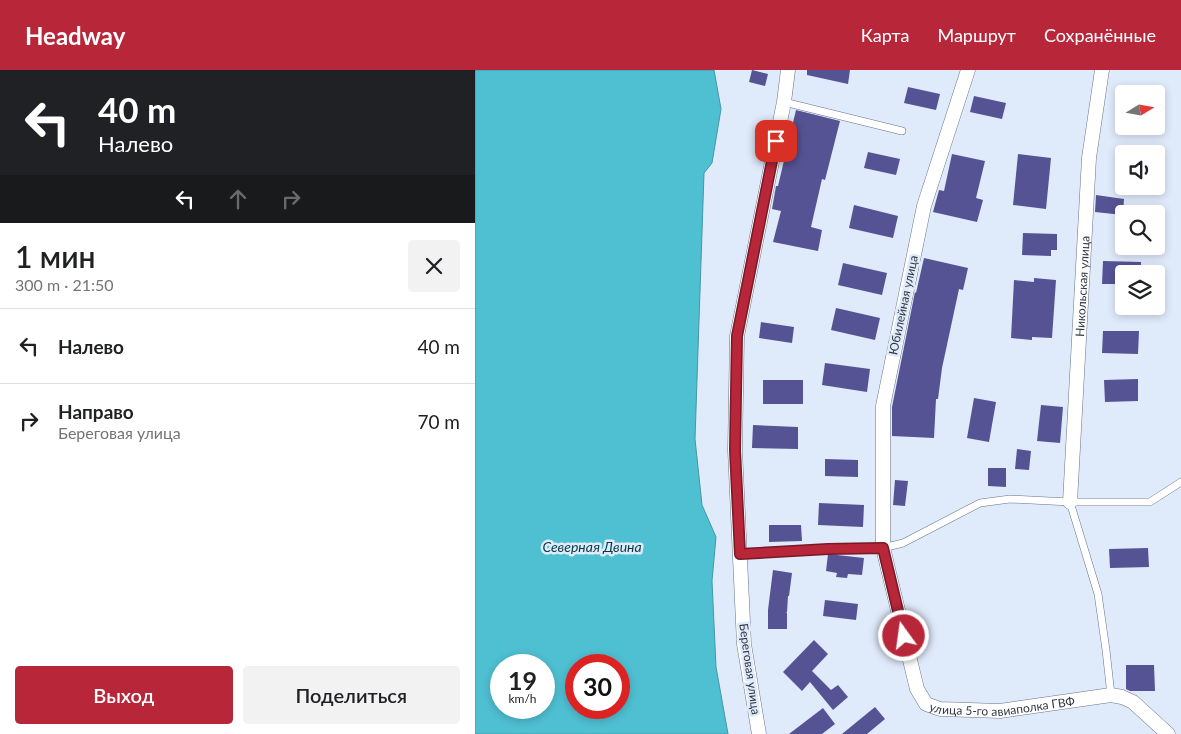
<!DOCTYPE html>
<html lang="ru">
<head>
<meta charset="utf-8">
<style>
  body { margin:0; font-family:Lato,sans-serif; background:#f2f2f2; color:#202124; height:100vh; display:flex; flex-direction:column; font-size:19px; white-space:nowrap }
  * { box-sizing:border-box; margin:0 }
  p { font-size:16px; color:#757577 }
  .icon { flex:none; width:28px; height:28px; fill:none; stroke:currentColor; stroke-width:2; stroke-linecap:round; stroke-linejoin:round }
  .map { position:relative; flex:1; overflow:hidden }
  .drawer { display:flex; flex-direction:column; background:#fff; width:475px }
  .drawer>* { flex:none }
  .top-card { background:#202124; color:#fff; overflow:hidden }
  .needle { width:32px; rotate:79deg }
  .controls { position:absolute; left:640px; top:15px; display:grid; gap:10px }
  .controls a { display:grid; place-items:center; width:50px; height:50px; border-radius:5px; background:#fff; box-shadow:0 2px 8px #0003; font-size:25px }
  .speed { position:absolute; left:15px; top:584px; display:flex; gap:10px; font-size:25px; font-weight:700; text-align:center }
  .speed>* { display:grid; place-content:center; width:65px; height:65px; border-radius:50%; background:#fff; box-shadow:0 2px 8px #0003; line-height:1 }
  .speed small { font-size:12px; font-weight:400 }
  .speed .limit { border:8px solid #d22; background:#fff; color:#111 }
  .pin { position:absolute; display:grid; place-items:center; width:42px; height:42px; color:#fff; margin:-21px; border-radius:10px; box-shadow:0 2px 8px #0006 }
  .me { position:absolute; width:55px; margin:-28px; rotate:346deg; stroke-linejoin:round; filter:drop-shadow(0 0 4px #0008) }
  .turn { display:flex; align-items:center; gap:18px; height:105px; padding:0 15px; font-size:22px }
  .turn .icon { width:65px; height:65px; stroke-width:2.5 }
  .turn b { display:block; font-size:35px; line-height:42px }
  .lanes { display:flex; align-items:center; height:48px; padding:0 15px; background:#0003; justify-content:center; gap:25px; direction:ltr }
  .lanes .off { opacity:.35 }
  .round { display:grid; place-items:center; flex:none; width:52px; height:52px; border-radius:5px; background:#f2f2f2 }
  .head { display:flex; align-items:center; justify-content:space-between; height:85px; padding:0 15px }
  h1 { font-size:30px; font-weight:600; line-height:38px }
  .action { display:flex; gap:10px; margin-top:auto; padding:10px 15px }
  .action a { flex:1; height:58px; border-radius:5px; background:#b8263a; color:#fff; font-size:20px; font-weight:600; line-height:58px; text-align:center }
  .action a+a { background:#f2f2f2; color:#202124 }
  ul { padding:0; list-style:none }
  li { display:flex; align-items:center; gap:15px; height:75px; padding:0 15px; border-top:1px solid #e0e0e0 }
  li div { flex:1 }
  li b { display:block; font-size:19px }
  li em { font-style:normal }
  header { display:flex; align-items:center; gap:30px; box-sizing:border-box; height:70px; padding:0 25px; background:#b8263a; color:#fff }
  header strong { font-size:24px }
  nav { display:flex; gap:28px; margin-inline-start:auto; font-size:18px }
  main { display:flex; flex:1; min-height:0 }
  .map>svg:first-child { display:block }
</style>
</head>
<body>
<header>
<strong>Headway</strong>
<nav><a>Карта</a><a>Маршрут</a><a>Сохранённые</a></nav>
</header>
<main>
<section class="drawer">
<div class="top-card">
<div class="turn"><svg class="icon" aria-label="left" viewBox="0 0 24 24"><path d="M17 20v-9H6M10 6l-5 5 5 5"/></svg><div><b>40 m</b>Налево</div></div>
<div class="lanes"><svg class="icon" aria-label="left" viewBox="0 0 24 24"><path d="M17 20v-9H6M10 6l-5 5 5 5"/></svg><svg class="icon off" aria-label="ahead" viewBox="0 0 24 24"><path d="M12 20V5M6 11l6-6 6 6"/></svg><svg class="icon off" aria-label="right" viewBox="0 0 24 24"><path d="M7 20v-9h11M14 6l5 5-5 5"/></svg></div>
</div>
<div class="head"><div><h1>1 мин</h1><p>300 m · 21:50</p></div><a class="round"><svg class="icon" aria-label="close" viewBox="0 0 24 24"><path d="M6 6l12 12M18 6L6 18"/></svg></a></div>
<ul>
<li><svg class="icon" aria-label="left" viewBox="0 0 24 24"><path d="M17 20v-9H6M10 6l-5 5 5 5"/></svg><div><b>Налево</b></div><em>40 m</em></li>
<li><svg class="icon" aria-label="right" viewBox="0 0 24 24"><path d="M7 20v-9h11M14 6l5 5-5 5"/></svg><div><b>Направо</b><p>Береговая улица</p></div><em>70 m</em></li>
</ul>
<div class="action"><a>Выход</a><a>Поделиться</a></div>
</section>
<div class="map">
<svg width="706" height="664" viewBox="0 0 706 664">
  <rect width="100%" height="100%" fill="#dfeafb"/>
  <path fill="#4fbfd2" stroke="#4696a6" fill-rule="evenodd" d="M0,0H239L246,39L237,93L229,103L220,369L227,435L241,467L237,511L241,597L253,664H0ZM26,595H69V638H26ZM101,595H144V638H101Z"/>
  <path fill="#555394" d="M277,0L293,4L290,16L274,12Z
    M332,0H375L373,14L332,5Z
    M433,17L465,24L461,40L429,33Z
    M499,26L531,33L527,49L495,42Z
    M321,40L365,51L350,110L347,109L336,157L347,160L343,181L298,172L306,141L297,139L301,116H303Z
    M393,82L425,89L421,105L389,98Z
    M477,84L510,91L501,128L508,130L502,152L458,142L464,120L469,121Z
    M543,84L576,88L571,139L538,135Z
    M621,125L649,129L648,145L620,142Z
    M379,135L423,146L418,168L374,158Z
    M548,163L582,164V180H576V186L547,185Z
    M449,188L493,198L488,220L484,219L467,298L463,329H461L459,368L417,366V337L440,222L441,223Z
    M628,191L666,192V204H649V214H627Z
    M368,193L412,203L407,225L363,215Z
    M559,208L581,210L577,268L557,267V270L536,268L539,210L559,212Z
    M361,238L405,248L400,270L356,260Z
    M286,252L319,257L317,273L284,268Z
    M628,261H664L663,284L627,283Z
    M350,293L395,299L392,322L347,315Z
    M663,309V331L630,332L629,310Z
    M288,310H328V334H288Z
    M499,328L521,332L514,372L492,368Z
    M566,335L588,337L585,373L562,371Z
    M278,355L323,357V379L277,378Z
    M542,379L556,381L554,400L540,399Z
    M350,389L383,390V407L350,406Z
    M513,398H531V417L513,416Z
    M420,410L433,411L430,436L418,435Z
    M344,433L389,435L388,457L343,455Z
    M294,455H326L327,471L294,472Z
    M673,478L674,497L635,498L634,479Z
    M353,484L389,488L387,505L373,504L372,508L361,507L362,503L351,501Z
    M298,500L317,503L314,526H313L312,542H311L312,543V559H293V540Z
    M350,530L383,534L381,550L348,546Z
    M339,570L353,584L337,601L356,620L363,615L373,627L358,640L335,612L327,621L308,602Z
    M651,595H679L680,621H655L651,619Z
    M400,637L410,649L392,664H367Z
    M348,638L360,654L347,664H314Z"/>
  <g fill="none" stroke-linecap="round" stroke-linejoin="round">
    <defs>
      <path id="lane" d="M309,32L427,61
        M595,432L623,524L631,580L636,625
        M265,483L353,479L408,478L428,473L505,433L535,429L595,432H675L706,412"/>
      <g id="street">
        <path id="s1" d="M493,0L449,136L408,336V478L442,619L451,634L465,639L525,641L636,625L647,627L658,632L693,664"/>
        <path id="s2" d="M595,432L614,88L627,0"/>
        <path d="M284,664L269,574L260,380L262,266L309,32L313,0"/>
      </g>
    </defs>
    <use href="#lane" stroke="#677487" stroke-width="8"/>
    <use href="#street" stroke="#677487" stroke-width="15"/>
    <use href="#lane" stroke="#fff" stroke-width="7"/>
    <use href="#street" stroke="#fff" stroke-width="14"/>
  </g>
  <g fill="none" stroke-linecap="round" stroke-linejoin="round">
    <defs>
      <path id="route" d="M301,71L262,266L260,380L265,484L353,479L408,478L429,566"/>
    </defs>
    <use href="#route" stroke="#781926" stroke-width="12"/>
    <use href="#route" stroke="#b8263a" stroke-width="9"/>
  </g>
  <g text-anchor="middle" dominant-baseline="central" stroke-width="5" stroke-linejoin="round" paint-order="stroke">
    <g font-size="12" fill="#323840" stroke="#dfeafb">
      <text stroke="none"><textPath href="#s2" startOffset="216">Никольская улица</textPath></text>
      <text transform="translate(428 235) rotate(-78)">Юбилейная улица</text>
      <text transform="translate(275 599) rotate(82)">Береговая улица</text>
      <text stroke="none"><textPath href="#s1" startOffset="729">улица 5-го авиаполка ГВФ</textPath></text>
    </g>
    <g font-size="14" font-style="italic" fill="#043b43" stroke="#dfeafb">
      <text x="117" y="476">Северная Двина</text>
    </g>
  </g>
</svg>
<div class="controls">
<a><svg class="needle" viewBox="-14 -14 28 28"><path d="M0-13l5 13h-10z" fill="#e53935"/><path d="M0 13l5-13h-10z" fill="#757577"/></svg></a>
<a><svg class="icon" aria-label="sound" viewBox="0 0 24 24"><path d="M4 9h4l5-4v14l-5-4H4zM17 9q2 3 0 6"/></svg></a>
<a><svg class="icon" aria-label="search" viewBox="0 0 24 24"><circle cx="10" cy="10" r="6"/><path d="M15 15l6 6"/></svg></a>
<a><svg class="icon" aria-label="layers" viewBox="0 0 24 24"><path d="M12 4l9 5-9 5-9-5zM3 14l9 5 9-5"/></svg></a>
</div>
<div class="speed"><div>19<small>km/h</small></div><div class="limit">30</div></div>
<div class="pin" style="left:301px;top:71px;background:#d93025"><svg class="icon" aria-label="arrive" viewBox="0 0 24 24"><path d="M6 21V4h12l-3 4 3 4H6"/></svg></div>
<svg class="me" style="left:429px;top:566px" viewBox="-20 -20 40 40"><circle r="17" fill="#b8263a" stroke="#fff" stroke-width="3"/><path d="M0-11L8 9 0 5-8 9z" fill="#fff"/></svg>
</div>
</main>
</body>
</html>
